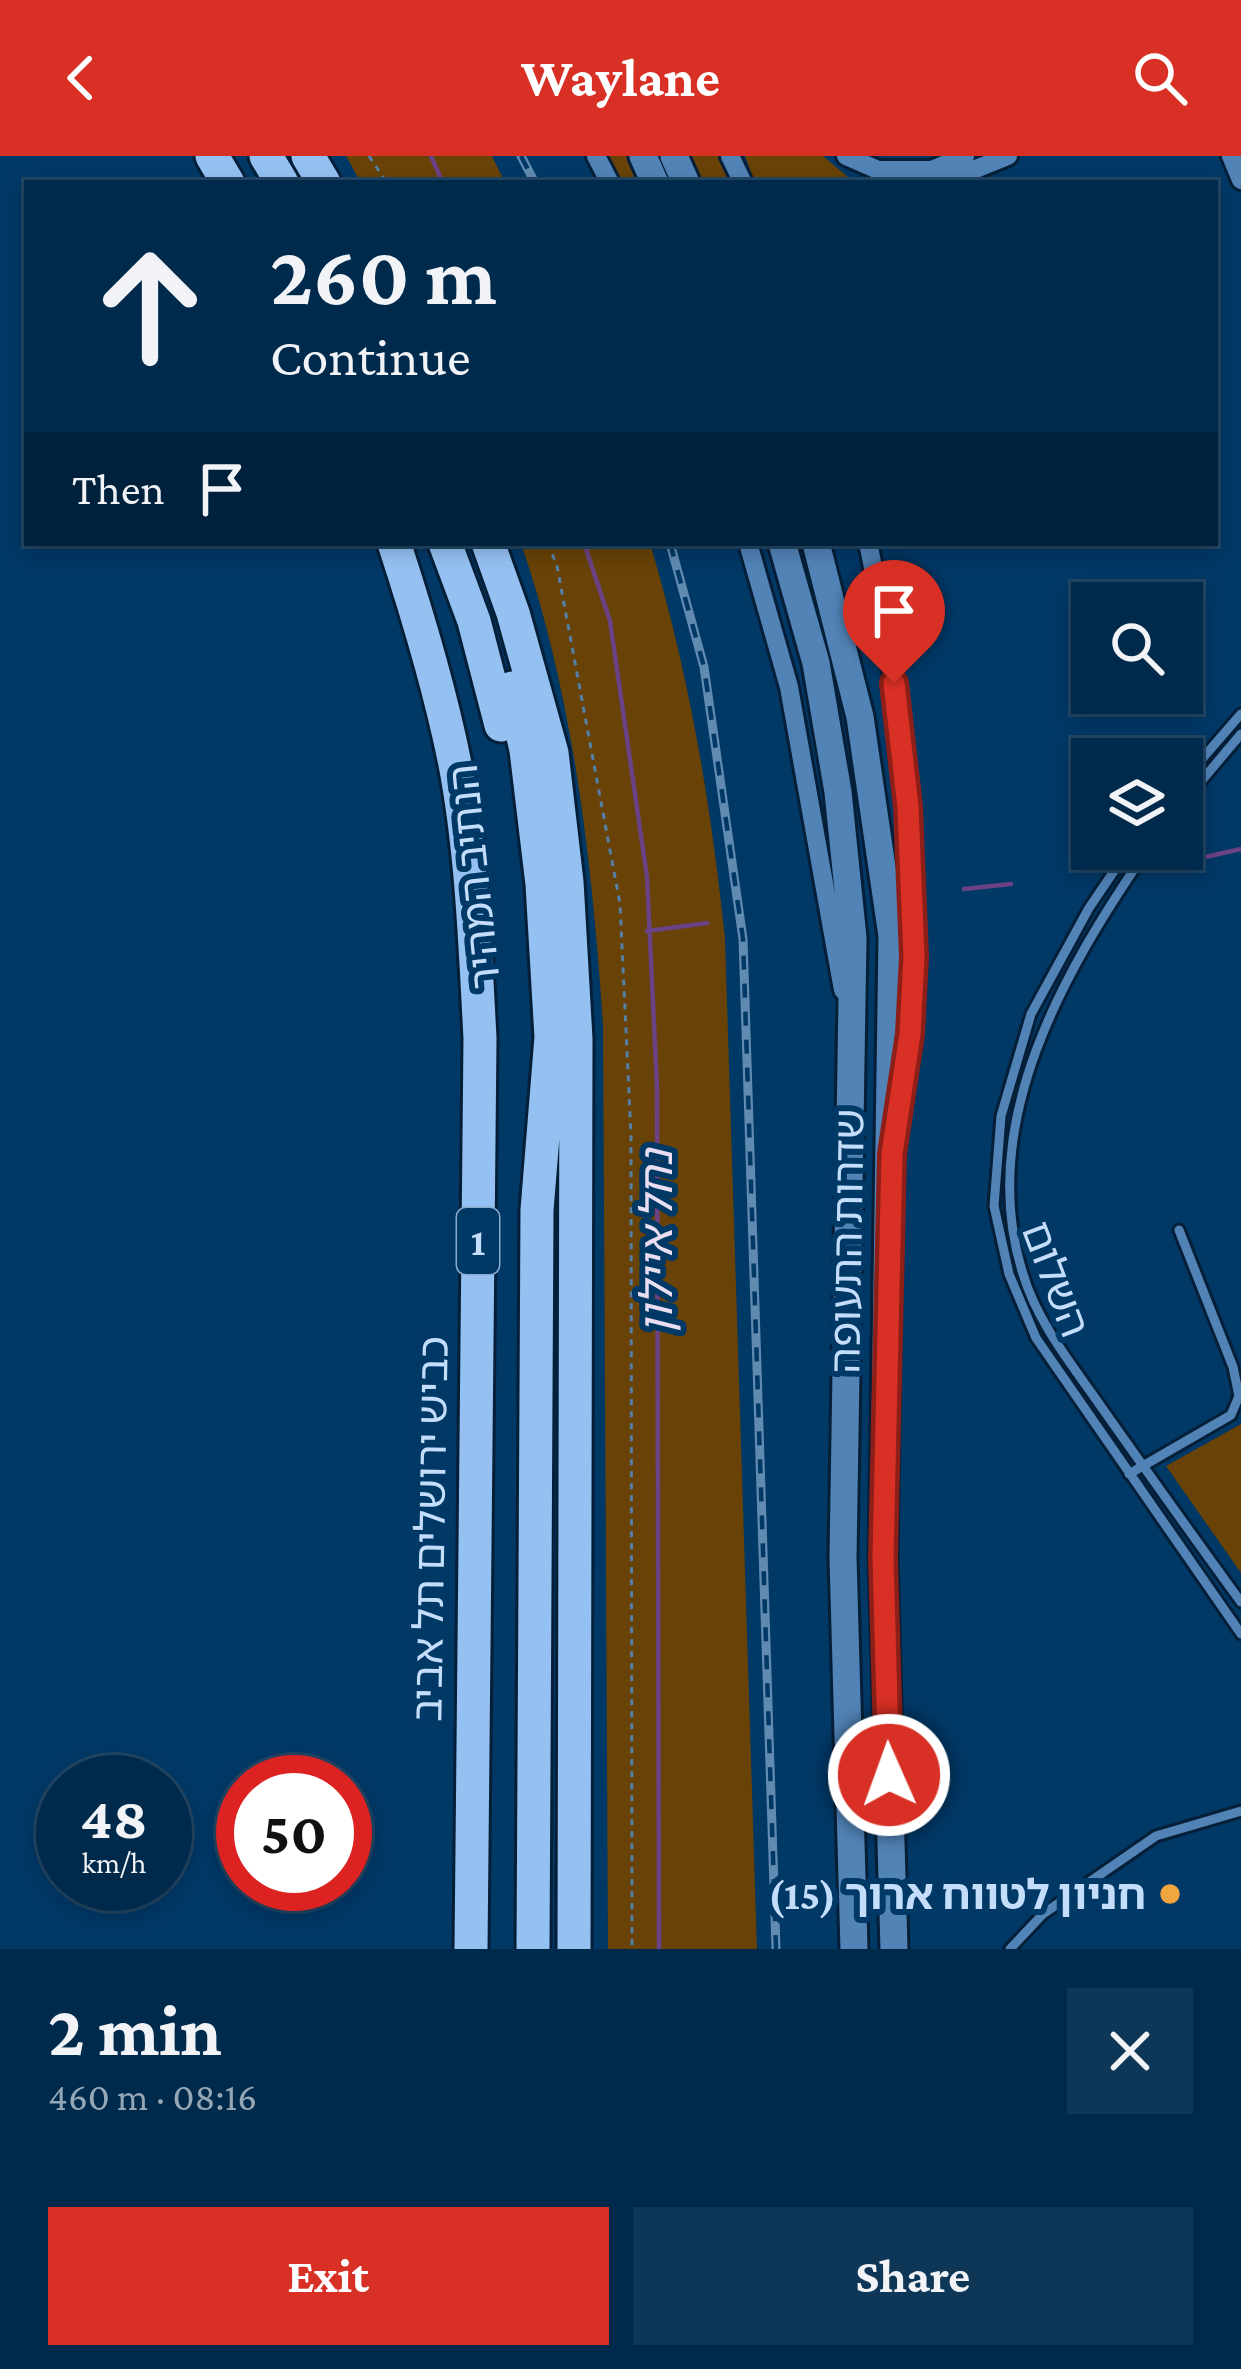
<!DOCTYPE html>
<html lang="en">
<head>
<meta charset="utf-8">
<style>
  body { margin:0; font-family:"Crimson Pro","Noto Sans Hebrew",serif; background:#0e3656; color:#f1f3f6; height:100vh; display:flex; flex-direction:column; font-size:45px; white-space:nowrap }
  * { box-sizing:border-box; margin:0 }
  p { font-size:39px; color:#95a7b5 }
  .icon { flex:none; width:66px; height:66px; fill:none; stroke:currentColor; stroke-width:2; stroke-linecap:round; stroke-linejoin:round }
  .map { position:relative; height:1793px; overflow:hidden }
  .panel { display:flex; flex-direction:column; background:#002a4c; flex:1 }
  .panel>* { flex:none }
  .guide { position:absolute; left:24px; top:24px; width:1194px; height:366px; border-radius:0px; box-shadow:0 6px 18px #0003,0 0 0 3px #224664; background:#002a4c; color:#f1f3f6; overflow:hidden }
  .buttons { position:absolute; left:1071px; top:426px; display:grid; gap:24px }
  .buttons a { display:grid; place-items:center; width:132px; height:132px; border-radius:0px; background:#002a4c; box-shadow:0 6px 18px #0003,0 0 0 3px #224664; font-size:60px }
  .speed { position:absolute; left:36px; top:1599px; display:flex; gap:24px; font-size:60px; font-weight:700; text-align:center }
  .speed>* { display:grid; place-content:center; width:156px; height:156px; border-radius:50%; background:#002a4c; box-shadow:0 6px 18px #0003,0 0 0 3px #224664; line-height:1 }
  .speed small { font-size:30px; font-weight:400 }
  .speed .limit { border:18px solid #d22; background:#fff; color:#111 }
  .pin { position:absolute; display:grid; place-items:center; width:102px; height:102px; color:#fff; margin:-123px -51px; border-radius:50% 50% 50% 0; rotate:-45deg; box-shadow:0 0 12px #0007 }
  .pin .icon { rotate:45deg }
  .me { position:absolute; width:132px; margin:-66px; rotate:358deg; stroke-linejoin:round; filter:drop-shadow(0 0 9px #0008) }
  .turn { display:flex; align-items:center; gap:42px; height:252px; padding:0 48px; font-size:54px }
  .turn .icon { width:156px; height:156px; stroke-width:2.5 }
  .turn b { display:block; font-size:84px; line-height:102px }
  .then { display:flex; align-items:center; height:114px; padding:0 48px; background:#0003; gap:24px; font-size:45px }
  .round { display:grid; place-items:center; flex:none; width:126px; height:126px; border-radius:0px; background:#0e3656 }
  .headline { display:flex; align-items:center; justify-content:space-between; height:204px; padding:0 48px }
  h1 { font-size:72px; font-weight:700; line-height:90px }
  .button { display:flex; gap:24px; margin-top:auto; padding:24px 48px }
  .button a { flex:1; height:138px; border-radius:0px; background:#d93025; color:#fff; font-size:48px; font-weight:700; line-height:138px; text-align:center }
  .button a+a { background:#0e3656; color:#f1f3f6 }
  header { display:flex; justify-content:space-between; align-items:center; height:156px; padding:0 48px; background:#d93025; color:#fff; font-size:54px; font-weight:700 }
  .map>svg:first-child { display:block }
</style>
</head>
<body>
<header><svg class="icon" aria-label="back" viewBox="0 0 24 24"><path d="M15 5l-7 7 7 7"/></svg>Waylane<svg class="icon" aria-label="search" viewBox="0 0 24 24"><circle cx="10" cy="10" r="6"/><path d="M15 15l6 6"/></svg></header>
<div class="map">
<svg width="1241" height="1793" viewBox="0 0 1241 1793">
  <rect width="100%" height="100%" fill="#003866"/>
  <path fill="#684206" d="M346,0H492L505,27H361Z
    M602,0H725L737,27H614Z
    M745,0H823L848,21L879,25L755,27Z
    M521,387H650C689,518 711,647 725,783L757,1793H608L603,869C592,705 574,543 521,387Z
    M1241,1268V1417L1166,1310Z"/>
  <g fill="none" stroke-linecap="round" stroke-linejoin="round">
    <path stroke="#6b4285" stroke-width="4.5" d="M431,0L443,27
      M584,387L610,465L647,721L657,931L659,1793
      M1188,705L1241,693
      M964,733L1011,728
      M647,775L707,767"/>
    <defs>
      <path id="service" d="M1182,626L1241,558
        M1182,648L1241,578
        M1129,693L1089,752L1031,858L1001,960L994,1050L1009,1118L1036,1182L1241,1478
        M1148,693C1065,813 975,967 1023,1118C1038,1168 1073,1210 1102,1252C1148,1317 1194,1382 1241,1446
        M1129,1318L1231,1259L1239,1240L1233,1211L1179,1074
        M1010,1793L1043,1758L1156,1680L1241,1655"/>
      <path id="minor" d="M596,0L610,27
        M730,0L743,27
        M846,0L878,14H930
        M1231,0L1241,24
        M920,19L965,0
        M941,27L1008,0
        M748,387L789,531L843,834
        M868,387C907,569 928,761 900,946"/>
      <path id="secondary" d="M643,0L655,27
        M674,0L686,27
        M782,387L816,507L838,636L853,782L843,1402L854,1793
        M816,387L860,561L892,780L883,1402L894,1793"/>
      <path id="motorway" d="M212,0L228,27
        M266,0L282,27
        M308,0L324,27
        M394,387C418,460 440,533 455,608C472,698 475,791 480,882L471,1793
        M445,387L474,465L501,569
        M488,387L513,457L552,597L567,726L576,883L574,1793
        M512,532L526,594L542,728L551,881L537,1054L533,1793"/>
    </defs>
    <use href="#service" stroke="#051f38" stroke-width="15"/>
    <use href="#minor" stroke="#051f38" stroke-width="24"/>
    <use href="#secondary" stroke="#051f38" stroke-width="33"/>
    <use href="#motorway" stroke="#051f38" stroke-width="39"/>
    <path stroke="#547fa6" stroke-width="3" stroke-dasharray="6 6" stroke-linecap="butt" d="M369,0L387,27
      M548,387L557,410L620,748L631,979L632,1793"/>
    <use href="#service" stroke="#5183b7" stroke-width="9"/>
    <use href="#minor" stroke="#5183b7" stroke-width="18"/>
    <use href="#secondary" stroke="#5183b7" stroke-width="27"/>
    <use href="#motorway" stroke="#94c1f2" stroke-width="33"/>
    <defs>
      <path id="rail" d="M521,0L535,27
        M670,387L704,511L743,783L776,1793"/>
    </defs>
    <use href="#rail" stroke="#618ab0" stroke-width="9"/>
    <use href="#rail" stroke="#003866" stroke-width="4.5" stroke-dasharray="14" stroke-linecap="butt"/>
  </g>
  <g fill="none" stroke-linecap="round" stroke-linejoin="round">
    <defs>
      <path id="route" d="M889,1619L883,1402L892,998L910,878L914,801L908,651L894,527"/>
    </defs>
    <use href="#route" stroke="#8d1f18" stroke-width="30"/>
    <use href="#route" stroke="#d93025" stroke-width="21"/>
  </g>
  <circle fill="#f1a63f" stroke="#003866" stroke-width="4.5" cx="1170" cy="1738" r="12"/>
  <g text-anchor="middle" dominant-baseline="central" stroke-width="12" stroke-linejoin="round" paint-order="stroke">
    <rect fill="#003866" stroke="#88acce" stroke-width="3" x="457" y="1052" width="42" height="66" rx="9"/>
    <g font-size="39" font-weight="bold" fill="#c3ddfa">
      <text x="478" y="1085">1</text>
    </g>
    <g font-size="42" fill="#c3ddfa" stroke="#003866">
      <text transform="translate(474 721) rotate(-96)">הנתיב המהיר</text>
      <text transform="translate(847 1085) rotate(-89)">שדרות התעופה</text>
      <text transform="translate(1056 1123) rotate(69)">השלום</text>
      <text transform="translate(430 1373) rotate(-89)">כביש ירושלים תל אביב</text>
    </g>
    <g font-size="42" font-weight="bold" fill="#c3ddfa" stroke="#003866" text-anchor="end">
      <text x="1146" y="1738">חניון לטווח ארוך (15)</text>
    </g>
    <g font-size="45" font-style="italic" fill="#e9def1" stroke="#003866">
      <text transform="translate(657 1086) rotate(-90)">נחל איילון</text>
    </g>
  </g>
</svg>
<div class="buttons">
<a><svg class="icon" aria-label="search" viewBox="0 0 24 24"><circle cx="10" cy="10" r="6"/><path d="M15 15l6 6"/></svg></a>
<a><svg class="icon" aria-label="layers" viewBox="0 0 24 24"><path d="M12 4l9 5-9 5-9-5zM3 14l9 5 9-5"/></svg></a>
</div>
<div class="speed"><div>48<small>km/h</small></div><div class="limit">50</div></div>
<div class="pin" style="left:894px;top:527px;background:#d93025"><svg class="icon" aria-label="arrive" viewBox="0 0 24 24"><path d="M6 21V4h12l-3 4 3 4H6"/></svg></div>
<svg class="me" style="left:889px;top:1619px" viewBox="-20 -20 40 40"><circle r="17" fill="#d93025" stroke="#fff" stroke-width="3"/><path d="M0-11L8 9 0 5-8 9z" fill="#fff"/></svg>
<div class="guide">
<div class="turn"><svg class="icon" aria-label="ahead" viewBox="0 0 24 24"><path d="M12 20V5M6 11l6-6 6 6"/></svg><div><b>260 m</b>Continue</div></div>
<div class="then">Then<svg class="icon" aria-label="arrive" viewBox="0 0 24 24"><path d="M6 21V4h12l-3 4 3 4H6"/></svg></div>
</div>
</div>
<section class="panel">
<div class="headline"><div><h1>2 min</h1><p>460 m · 08:16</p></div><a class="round"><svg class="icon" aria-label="close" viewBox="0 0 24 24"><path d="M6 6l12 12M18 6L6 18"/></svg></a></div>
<div class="button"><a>Exit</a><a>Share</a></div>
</section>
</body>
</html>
